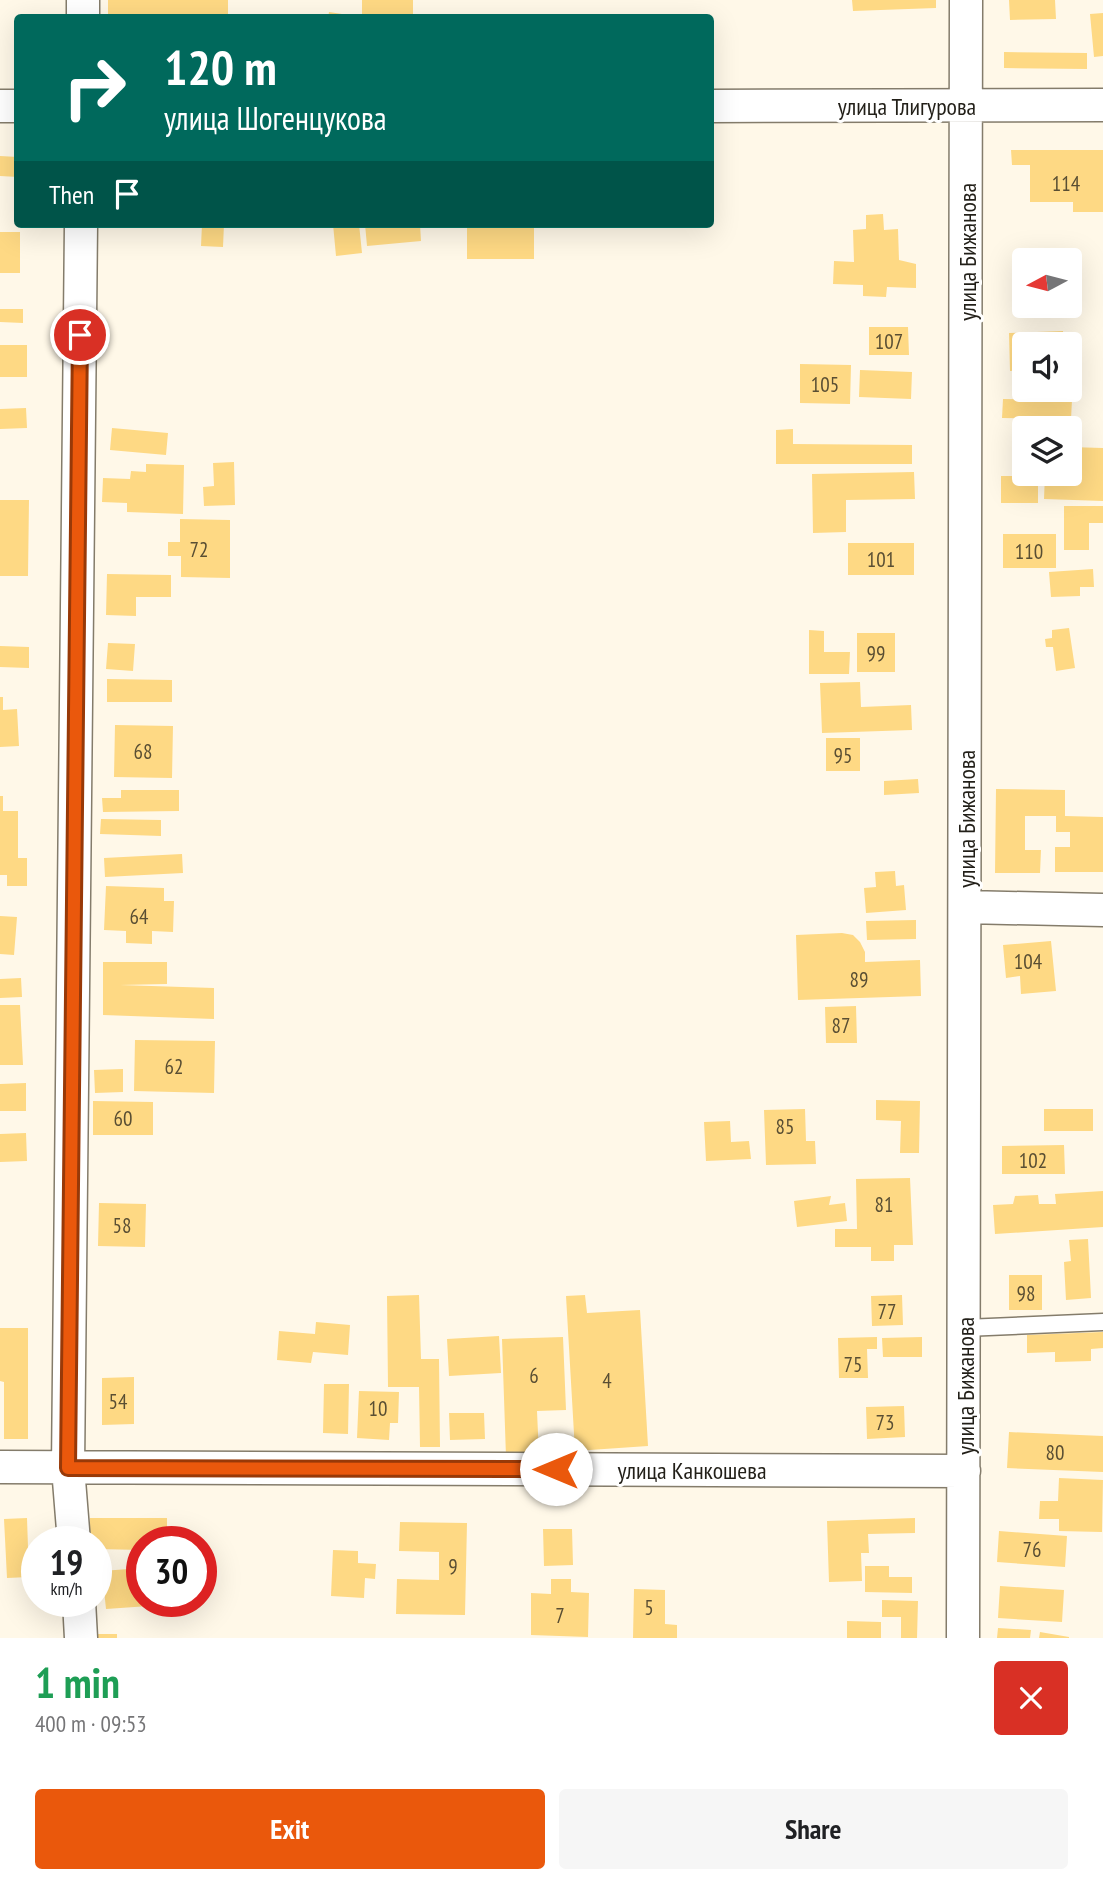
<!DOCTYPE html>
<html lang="en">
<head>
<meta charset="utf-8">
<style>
  body { margin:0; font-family:"PT Sans Narrow",sans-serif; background:#f6f6f6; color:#202124; height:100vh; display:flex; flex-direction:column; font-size:26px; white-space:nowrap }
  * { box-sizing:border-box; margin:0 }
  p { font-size:23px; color:#757577 }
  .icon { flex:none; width:38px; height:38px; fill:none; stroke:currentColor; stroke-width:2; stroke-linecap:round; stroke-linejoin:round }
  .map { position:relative; height:1638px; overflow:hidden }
  .side { display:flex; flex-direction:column; background:#fff; flex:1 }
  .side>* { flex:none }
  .banner { position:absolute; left:14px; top:14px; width:700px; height:214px; border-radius:7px; box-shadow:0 7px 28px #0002; background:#00695c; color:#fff; overflow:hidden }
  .needle { width:46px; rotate:263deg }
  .buttons { position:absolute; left:1012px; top:248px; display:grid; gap:14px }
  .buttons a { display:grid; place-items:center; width:70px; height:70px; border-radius:7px; background:#fff; box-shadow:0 7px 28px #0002; font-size:35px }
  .speed { position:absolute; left:21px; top:1526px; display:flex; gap:14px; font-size:35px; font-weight:700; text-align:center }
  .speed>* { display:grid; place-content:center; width:91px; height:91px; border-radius:50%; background:#fff; box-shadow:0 7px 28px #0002; line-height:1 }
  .speed small { font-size:18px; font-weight:400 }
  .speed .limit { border:10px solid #d22; background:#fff; color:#111 }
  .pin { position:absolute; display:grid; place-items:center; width:60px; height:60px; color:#fff; margin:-30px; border:4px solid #fff; border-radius:50%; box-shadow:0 2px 7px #0007 }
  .me { position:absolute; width:77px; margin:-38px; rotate:270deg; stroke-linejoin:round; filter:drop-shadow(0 0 5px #0008) }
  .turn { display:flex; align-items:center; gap:24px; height:147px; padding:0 35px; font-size:32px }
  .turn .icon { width:91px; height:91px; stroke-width:2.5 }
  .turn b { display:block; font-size:49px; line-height:60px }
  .then { display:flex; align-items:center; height:66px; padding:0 35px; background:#0003; gap:14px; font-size:26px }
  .round { display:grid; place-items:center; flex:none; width:74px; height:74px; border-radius:7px; background:#f6f6f6 }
  .headline { display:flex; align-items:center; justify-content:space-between; height:119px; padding:0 35px }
  h1 { font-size:42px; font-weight:600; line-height:52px; color:#1e9e55 }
  .button { display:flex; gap:14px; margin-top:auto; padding:14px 35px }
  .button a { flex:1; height:80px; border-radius:7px; background:#ea580c; color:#fff; font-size:28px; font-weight:600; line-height:80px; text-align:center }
  .button a+a { background:#f6f6f6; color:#202124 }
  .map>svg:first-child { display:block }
</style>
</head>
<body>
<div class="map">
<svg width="1103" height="1638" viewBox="0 0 1103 1638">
  <rect width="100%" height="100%" fill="#fff8e8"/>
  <path fill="#fed984" d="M108,0H228V18H108Z
    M362,0H413V15L362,17Z
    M852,0H936V8L853,11Z
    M1009,0H1055L1056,19L1010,20Z
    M329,12L355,16V18H328Z
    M1103,13V56L1094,57L1090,14Z
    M1004,52L1087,53V69L1004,68Z
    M1011,150H1103V212H1073V202H1030V165H1012Z
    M0,156L18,157V177L0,176Z
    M883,214L884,230L898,229L899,260L916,264V288L887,287L886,297L863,296V285L833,284L834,261L854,262L853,230L866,229V215Z
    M202,224H224L223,247L201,246Z
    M333,224H359L362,253L336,256Z
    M365,224H420L421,241L367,246Z
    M467,224H534V259H467Z
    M0,232H20V273H0Z
    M0,309H23V323L0,322Z
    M869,327H908L909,355H869Z
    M1063,331L1064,345H1024V370L1010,371L1009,333Z
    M0,345H27V377H0Z
    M800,364L851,365L850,404L800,403Z
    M860,370L912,372L911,399L859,397Z
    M1003,399L1072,400L1071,419L1002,418Z
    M26,408L27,428L0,429V409Z
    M112,428L168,433L166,455L110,450Z
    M793,429V444L912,445V464H776V430Z
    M1069,447L1103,448V501L1044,499L1045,474H1069Z
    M234,462L235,505L204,506L203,487L214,486L213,463Z
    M146,464L184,465L183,514L127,512V503L102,502L103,478L130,479L131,471L146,472Z
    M914,472L915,499L846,500V532L813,533L812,474Z
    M1001,476H1038V503H1001Z
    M0,500H29L28,576H0Z
    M1064,506H1103V523H1089V550H1064Z
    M180,519L230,520V578L181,577V556H168V542H180Z
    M1003,534H1056V568H1003Z
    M848,543H914V575H848Z
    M1093,569L1094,587H1080V596L1051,597L1049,572Z
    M107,574L171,575V597H136V616L106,615Z
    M1069,628L1075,668L1056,671L1053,647H1046L1045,639L1052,638V630Z
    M809,630L824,631V652H850L849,674H809Z
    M857,633H895V672H857Z
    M108,643L135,644L133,671L106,669Z
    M0,646L29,647V668L0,667Z
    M107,679L172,680V702H107Z
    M860,682L861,707L911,705L912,730L822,733L820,683Z
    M0,697H3V710L17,709L19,746L0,747Z
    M115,725L173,726L172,778L114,777Z
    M826,738H860V771H826Z
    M918,779L919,793L884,795V781Z
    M996,789L1065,790V816L1103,817V872H1055V847H1070V832H1056V816H1025V850H1041L1040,873H995Z
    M121,790H179V811L103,812L102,798H121Z
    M0,796H3V811H18V858H27V886H7V875H0Z
    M101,819L161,820V836L100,834Z
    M182,854L183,873L105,877L104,858Z
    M895,871L896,886L904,885L906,910L866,913L864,888L876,887L875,872Z
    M106,886L164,888V901H174L173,932L152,931V944L126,943V931L104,930Z
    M0,916L17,917L14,955L0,954Z
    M916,920V939L867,940L866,921Z
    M842,933L853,935L860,942L865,952V962L920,960L921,996L798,1000L796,935Z
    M1051,941L1056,991L1021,994L1020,976L1006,978L1003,945Z
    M103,962H167V984L120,985L214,988V1019L103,1015Z
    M21,978L22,997L0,998V979Z
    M0,1005H20L23,1065H0Z
    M856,1006L857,1043H826L825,1007Z
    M135,1040L215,1041L214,1093L134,1091Z
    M123,1069V1092L95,1093L94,1070Z
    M26,1083V1111H0V1084Z
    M876,1100L920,1101L919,1153H900L901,1121L876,1120Z
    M93,1101L153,1102V1135H93Z
    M805,1109L806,1141H815L816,1164L766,1165L764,1110Z
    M1044,1109H1093V1131H1044Z
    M730,1121L731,1142L749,1141L751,1159L706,1161L704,1122Z
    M26,1133L27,1161L0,1162V1134Z
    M1064,1145L1065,1174H1002V1146Z
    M910,1178L913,1245H894V1261H871V1247H835V1229H857L856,1179Z
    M1103,1191V1227L995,1234L993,1205L1013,1204L1015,1196L1038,1195L1039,1204H1056L1055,1194Z
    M831,1196L829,1205L845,1203L847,1221L797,1227L794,1201Z
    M99,1203L146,1204L145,1247L98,1246Z
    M1088,1239L1091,1298L1066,1300L1064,1262L1071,1261L1069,1240Z
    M1009,1275H1042V1310H1009Z
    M419,1295L421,1359H439L440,1447H420L419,1387H388L387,1296Z
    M585,1295L587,1313L640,1310L648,1446L575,1451L566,1296Z
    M902,1295L903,1325L872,1326L871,1296Z
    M316,1322L350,1325L348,1355L313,1352L311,1363L277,1360L279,1331L315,1334Z
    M0,1328H28V1439H4V1382L0,1381Z
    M1103,1332V1348L1091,1349V1361L1055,1362V1352L1027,1353V1335Z
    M499,1336L501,1373L449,1376L447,1339Z
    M563,1337L566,1410L537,1411L539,1456L506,1457L502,1339Z
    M877,1337V1349H867L868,1378H839L838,1338Z
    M922,1337V1357H883L882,1338Z
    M134,1377V1424L102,1425V1378Z
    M324,1384H349L348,1434L323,1433Z
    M359,1391L399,1392L398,1423H390L389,1440L357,1438Z
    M904,1406L905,1437L867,1439L866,1407Z
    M449,1413H484L485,1439L450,1440Z
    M1009,1432L1103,1436V1472L1007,1468Z
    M1059,1478L1103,1480L1102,1532L1059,1531V1519H1039L1040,1501H1058Z
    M27,1518L29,1577L7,1578L4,1519Z
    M90,1518H167V1542H142V1550L96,1549V1542H90Z
    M915,1518V1533L868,1534L869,1553H861L862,1581L829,1582L827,1521Z
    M400,1522L467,1523L465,1615L396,1614L397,1579L439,1580V1552L399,1551Z
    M543,1529H572L573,1565L544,1566Z
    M999,1531L1067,1536L1065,1567L997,1562Z
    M333,1550L358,1551V1563L376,1564L375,1579L365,1578L364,1598L331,1596Z
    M865,1566H889V1577H912V1593L865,1592Z
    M142,1568V1601H148L149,1606L106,1609L102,1571Z
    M551,1579H571V1592L589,1593L588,1637L531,1635V1593L551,1594Z
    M1000,1586L1064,1590L1062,1622L998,1618Z
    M634,1589L665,1590V1624L677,1625V1638H633Z
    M882,1600L918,1601L917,1638H901V1617H882Z
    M847,1621L881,1622V1638H847Z
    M998,1628L1031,1630L1030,1638H997Z
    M1040,1632L1069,1637V1638H1039Z
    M96,1634H117V1638H96Z"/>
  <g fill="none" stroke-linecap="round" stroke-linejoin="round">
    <defs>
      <path id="service" d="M965,1328L1103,1322"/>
      <path id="minor" d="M83,18V0
        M0,106H18
        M710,106L1103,105
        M965,907L1103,910
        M0,1467L964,1471
        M74,1542L68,1468L81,224
        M79,1601L81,1638
        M963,1638L966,0"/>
    </defs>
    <use href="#service" stroke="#847c6b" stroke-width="19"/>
    <use href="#minor" stroke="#847c6b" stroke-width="35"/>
    <use href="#service" stroke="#fff" stroke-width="16"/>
    <use href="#minor" stroke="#fff" stroke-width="32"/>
  </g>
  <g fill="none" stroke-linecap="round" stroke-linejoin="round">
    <defs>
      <path id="route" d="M80,335L68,1468L556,1469"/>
    </defs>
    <use href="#route" stroke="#983908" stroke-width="18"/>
    <use href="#route" stroke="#ea580c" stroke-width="12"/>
  </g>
  <g text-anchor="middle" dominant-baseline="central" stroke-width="6" stroke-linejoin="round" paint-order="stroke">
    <g font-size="21" fill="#594e33">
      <text x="1066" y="183">114</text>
      <text x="889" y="341">107</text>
      <text x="825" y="384">105</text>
      <text x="199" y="549">72</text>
      <text x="1029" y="551">110</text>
      <text x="881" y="559">101</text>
      <text x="876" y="653">99</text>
      <text x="143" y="751">68</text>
      <text x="843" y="755">95</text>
      <text x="139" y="916">64</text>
      <text x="1028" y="961">104</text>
      <text x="859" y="979">89</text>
      <text x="841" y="1025">87</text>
      <text x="174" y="1066">62</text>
      <text x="123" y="1118">60</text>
      <text x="785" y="1126">85</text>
      <text x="1033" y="1160">102</text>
      <text x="884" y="1204">81</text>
      <text x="122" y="1225">58</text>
      <text x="1026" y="1293">98</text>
      <text x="887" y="1311">77</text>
      <text x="853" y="1364">75</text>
      <text x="534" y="1375">6</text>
      <text x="607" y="1380">4</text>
      <text x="118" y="1401">54</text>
      <text x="378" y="1408">10</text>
      <text x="885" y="1422">73</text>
      <text x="1055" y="1452">80</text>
      <text x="1032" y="1549">76</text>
      <text x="453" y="1566">9</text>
      <text x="649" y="1607">5</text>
      <text x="560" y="1615">7</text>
    </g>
    <g font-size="24" fill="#221f18" stroke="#fff">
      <text x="907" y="106">улица Тлигурова</text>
      <text transform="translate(967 252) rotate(-90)">улица Бижанова</text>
      <text transform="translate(966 819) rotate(-90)">улица Бижанова</text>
      <text transform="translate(965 1386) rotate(-90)">улица Бижанова</text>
      <text x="692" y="1470">улица Канкошева</text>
    </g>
  </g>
</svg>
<div class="buttons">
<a><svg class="needle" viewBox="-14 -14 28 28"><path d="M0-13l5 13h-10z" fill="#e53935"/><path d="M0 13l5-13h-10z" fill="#757577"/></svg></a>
<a><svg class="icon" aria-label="sound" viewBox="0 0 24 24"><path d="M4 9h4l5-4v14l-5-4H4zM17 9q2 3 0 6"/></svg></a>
<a><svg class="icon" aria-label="layers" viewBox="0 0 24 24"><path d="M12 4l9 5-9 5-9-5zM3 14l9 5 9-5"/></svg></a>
</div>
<div class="speed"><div>19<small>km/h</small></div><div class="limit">30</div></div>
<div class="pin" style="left:80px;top:335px;background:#d93025"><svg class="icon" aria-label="arrive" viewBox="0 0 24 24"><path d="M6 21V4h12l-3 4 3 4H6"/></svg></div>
<svg class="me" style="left:556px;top:1469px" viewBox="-20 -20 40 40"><circle r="19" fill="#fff"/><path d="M0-13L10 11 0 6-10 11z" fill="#ea580c"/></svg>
<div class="banner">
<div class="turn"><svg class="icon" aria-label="right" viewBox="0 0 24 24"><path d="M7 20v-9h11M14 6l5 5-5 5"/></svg><div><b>120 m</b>улица Шогенцукова</div></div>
<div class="then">Then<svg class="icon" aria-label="arrive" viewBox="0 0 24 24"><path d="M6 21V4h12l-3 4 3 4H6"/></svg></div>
</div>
</div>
<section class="side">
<div class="headline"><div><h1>1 min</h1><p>400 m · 09:53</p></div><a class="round" style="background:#d93025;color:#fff"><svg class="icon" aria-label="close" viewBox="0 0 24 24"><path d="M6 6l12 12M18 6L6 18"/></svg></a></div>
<div class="button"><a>Exit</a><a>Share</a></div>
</section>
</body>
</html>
